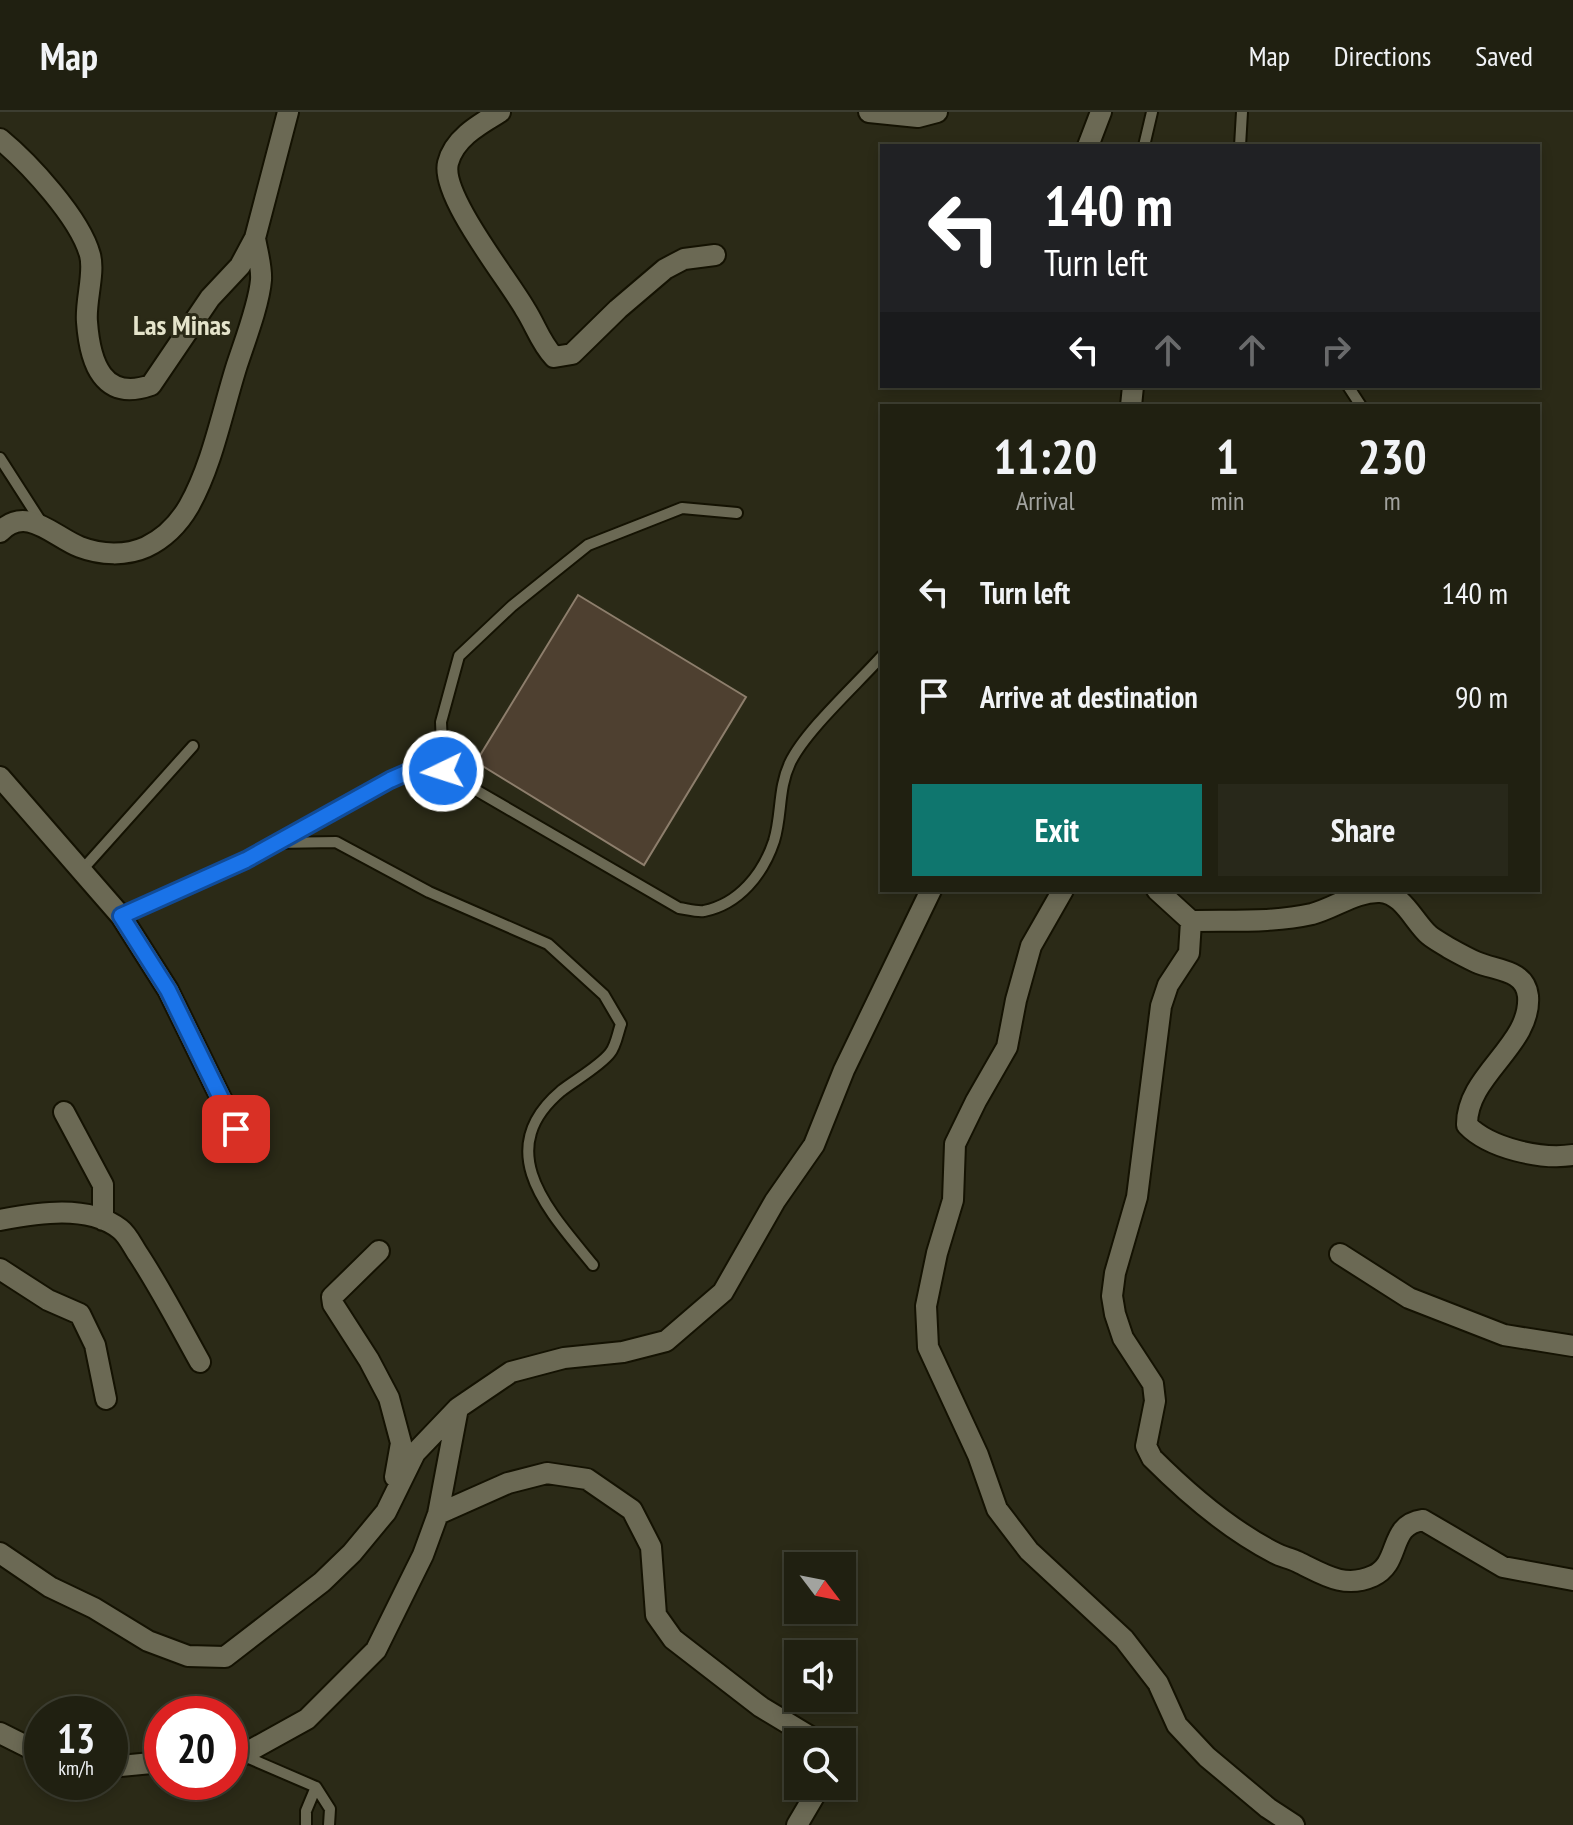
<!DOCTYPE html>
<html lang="en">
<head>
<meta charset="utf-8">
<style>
  body { margin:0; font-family:"PT Sans Narrow",sans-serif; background:#28281a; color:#f1f3f6; height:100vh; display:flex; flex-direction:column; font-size:30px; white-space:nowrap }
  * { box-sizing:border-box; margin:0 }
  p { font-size:26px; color:#a2a39f }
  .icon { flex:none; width:44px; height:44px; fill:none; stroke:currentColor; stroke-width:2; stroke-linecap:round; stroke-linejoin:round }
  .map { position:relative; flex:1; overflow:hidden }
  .sheet { position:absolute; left:880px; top:292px; width:660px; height:488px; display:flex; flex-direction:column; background:#202011; border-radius:0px; box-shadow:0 4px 12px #0003,0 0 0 2px #3d3e31 }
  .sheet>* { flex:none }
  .top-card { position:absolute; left:880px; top:32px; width:660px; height:244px; border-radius:0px; box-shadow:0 4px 12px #0003,0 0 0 2px #3d3e31; background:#202124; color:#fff; overflow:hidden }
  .needle { width:52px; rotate:122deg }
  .tools { position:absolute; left:784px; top:1440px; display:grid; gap:16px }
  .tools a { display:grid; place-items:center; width:72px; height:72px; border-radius:0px; background:#202011; box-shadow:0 4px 12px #0003,0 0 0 2px #3d3e31; font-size:40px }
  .speed { position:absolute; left:24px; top:1584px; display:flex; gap:16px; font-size:40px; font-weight:700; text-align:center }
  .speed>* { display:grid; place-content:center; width:104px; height:104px; border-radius:50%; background:#202011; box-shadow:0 4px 12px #0003,0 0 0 2px #3d3e31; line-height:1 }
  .speed small { font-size:20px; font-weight:400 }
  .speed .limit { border:12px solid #d22; background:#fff; color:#111 }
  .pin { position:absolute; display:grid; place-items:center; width:68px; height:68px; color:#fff; margin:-34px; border-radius:16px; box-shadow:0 4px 12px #0006 }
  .me { position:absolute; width:88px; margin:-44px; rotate:266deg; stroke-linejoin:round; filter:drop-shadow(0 0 6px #0008) }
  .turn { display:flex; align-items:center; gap:28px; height:168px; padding:0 32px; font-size:36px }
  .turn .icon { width:104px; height:104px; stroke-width:2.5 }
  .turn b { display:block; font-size:56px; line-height:68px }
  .lanes { display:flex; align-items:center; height:76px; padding:0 32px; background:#0003; justify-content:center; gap:40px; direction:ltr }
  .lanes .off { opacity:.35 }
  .eta { display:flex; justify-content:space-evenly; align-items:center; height:136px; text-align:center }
  .eta b { font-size:48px; font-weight:800; line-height:56px }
  .primary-button { display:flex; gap:16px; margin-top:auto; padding:16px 32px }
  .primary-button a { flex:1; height:92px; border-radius:0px; background:#0f766e; color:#fff; font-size:32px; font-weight:800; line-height:92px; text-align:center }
  .primary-button a+a { background:#28281a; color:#f1f3f6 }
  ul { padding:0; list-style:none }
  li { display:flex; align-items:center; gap:24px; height:104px; padding:0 32px }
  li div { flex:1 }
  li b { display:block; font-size:30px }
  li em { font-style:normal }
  header { display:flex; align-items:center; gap:48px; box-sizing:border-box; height:112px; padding:0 40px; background:#202011; border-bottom:2px solid #3d3e31 }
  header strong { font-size:38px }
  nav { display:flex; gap:44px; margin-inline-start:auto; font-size:28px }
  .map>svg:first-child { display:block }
</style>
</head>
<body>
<header>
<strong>Map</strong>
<nav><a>Map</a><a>Directions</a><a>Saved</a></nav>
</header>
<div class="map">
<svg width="1573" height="1713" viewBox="0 0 1573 1713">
  <rect width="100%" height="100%" fill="#2b2a17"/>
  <path fill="#4e4030" stroke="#8d7e6c" stroke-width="2" d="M578,483L746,585L644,753L476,650Z"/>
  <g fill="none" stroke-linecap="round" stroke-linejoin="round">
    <defs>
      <path id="lane" d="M1144,34L1152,0
        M1240,34L1242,0
        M1348,274L1361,294
        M0,346L43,413
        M443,659L441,610L459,544L512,494L588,433L682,396L737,401
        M279,728L415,657L443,659L679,796C687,797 696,800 704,799C739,792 763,762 774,729C782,703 778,676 790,651C805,619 857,572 882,544
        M82,758L193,634
        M121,804L246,748L274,731L336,730L429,780L548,832L604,883L621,912C618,920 616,934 610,941C600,954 575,968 561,979C490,1039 550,1100 593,1153
        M244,1644L316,1675L306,1699V1713
        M316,1675L330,1697L329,1713"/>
      <path id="street" d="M500,0C480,12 454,26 448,51C440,83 508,167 525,197C536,214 540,230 554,245L572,242L618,197L665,157L684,147L715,143
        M869,0L918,5L937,0
        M0,27C29,51 80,106 90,143C95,161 85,190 87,210C90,251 103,290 151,273L210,186L240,154L255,126L288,0
        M1088,34L1101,0
        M1131,294L1133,274
        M0,420C26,392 54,425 80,435C101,443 126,444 146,435C165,426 178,413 189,394C212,353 222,301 236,256C244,231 259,193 261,168C262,155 257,139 255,126
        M0,665L121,804L168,878L236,1017
        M1063,778L1031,834L1016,888L1007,935L976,989L955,1032L953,1088L937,1141L926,1194L928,1235L978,1343L997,1397L1029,1439L1124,1527L1158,1571L1177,1613L1207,1645L1268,1696L1294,1713
        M1157,778L1191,809C1231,808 1272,811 1312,802C1335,796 1356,779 1380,780C1403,781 1414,810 1429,823C1435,828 1443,832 1449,836C1458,841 1467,846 1476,850C1496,859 1525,857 1528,884C1532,933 1466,963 1467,1013C1489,1036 1541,1048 1573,1043
        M1191,809L1189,841L1168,873L1161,894L1137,1085L1115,1161L1112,1184L1115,1202L1123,1226L1153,1272L1155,1289L1146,1334L1152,1346C1188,1382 1230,1418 1275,1441C1282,1445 1290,1446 1298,1450C1323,1462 1344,1477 1373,1464C1402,1451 1387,1413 1423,1408L1503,1455L1573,1468
        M64,1000L103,1073V1108
        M0,1108C37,1101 88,1092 120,1117C128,1123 133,1135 138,1142C161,1177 180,1214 200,1250
        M379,1139L332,1185L333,1192L369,1248L389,1286L401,1331L395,1365
        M1340,1142L1409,1186L1504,1223L1573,1234
        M0,1157L48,1188L80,1202L95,1233L106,1287
        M438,1402L508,1371L547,1361L587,1367L632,1398L651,1435L656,1503L673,1527L761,1595L819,1630
        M0,1441L50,1475L94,1496L148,1529L188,1544L225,1545L322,1470L352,1441L386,1400L415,1341L458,1296L511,1260L564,1246L623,1240L666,1229L723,1180L775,1089L814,1033L844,958L931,778
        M0,1621L42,1642
        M230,1644L242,1643L307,1607L376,1538L423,1443L438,1402L458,1296
        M110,1655L162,1650
        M797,1713L820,1674"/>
    </defs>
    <use href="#lane" stroke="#141202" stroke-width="14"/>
    <use href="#street" stroke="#141202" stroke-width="24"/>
    <use href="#lane" stroke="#6b6954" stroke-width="10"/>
    <use href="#street" stroke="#6b6954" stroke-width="20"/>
  </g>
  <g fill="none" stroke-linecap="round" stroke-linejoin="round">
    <defs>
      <path id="route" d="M236,1017L168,878L121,804L246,748L390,668L415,657L443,659"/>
    </defs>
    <use href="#route" stroke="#114b97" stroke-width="20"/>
    <use href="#route" stroke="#1a73e8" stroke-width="14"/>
  </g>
  <g text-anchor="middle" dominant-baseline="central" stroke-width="6" stroke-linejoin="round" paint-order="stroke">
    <g font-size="28" font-weight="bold" fill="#e5e4cb" stroke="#2b2a17">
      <text x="182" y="212">Las Minas</text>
    </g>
  </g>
</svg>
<div class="tools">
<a><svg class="needle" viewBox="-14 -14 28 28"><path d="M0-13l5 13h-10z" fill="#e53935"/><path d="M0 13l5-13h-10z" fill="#a2a39f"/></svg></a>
<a><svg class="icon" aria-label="sound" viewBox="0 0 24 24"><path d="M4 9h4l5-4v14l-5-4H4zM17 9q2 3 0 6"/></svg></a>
<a><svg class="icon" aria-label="search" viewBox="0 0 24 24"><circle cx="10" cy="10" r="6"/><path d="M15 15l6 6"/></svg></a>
</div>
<div class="speed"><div>13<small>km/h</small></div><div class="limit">20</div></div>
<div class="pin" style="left:236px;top:1017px;background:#d93025"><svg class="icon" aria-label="arrive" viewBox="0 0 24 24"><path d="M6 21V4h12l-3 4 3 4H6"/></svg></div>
<svg class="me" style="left:443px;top:659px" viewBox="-20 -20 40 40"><circle r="17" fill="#1a73e8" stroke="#fff" stroke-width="3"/><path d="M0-11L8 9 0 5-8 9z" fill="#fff"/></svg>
<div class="top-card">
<div class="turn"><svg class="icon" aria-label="left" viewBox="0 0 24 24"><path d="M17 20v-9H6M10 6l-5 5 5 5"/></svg><div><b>140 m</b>Turn left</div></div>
<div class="lanes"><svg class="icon" aria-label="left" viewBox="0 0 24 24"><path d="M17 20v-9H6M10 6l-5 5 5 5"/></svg><svg class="icon off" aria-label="ahead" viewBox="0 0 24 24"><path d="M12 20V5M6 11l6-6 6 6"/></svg><svg class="icon off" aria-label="ahead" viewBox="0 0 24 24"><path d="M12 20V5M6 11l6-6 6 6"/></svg><svg class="icon off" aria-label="right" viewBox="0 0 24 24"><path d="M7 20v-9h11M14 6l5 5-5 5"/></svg></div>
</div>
<section class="sheet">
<div class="eta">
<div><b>11:20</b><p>Arrival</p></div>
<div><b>1</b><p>min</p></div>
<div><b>230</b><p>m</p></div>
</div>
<ul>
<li><svg class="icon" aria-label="left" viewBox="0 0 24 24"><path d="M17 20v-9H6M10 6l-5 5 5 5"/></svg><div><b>Turn left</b></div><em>140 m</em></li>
<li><svg class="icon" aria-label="arrive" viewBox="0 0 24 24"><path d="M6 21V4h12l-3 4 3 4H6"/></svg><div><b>Arrive at destination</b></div><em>90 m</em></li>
</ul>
<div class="primary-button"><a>Exit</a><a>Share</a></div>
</section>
</div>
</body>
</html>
